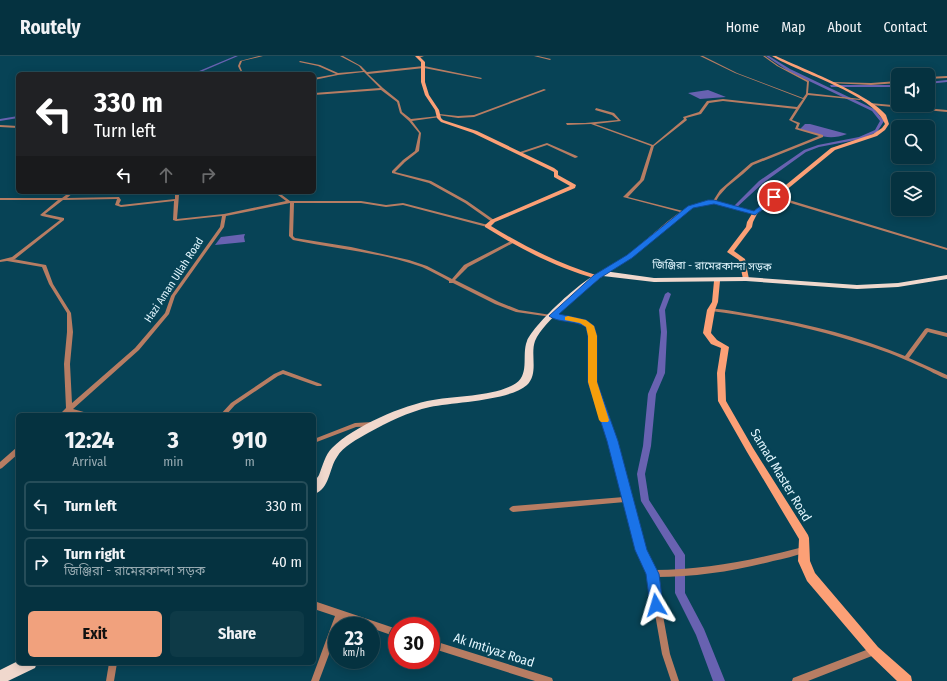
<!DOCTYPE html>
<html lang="en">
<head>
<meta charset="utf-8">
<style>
  body { margin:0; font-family:"Fira Sans Condensed","Noto Sans Bengali",sans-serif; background:#0e3a47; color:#f1f3f6; height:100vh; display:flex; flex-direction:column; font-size:15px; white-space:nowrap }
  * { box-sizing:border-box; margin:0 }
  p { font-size:13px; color:#97aab1 }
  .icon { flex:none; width:22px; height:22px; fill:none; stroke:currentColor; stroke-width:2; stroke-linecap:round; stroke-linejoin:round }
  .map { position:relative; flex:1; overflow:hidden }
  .details { position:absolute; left:16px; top:357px; width:300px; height:252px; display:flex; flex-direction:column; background:#053240; border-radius:6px; box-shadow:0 2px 10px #0003,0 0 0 1px #264d59 }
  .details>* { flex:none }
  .hud { position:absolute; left:16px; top:16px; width:300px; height:122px; border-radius:6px; box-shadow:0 2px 10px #0003,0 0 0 1px #264d59; background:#202124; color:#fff; overflow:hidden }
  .tools { position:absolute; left:891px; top:12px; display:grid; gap:8px }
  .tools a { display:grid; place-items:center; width:44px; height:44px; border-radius:6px; background:#053240; box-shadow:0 2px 10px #0003,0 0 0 1px #264d59; font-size:20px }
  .speed { position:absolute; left:328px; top:561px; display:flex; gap:8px; font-size:20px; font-weight:700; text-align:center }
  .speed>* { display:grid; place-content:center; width:52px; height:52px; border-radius:50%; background:#053240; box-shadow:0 2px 10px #0003,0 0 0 1px #264d59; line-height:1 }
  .speed small { font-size:10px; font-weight:400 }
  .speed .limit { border:6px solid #d22; background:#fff; color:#111 }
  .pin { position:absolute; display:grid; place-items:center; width:34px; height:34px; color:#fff; margin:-17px; border:2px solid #fff; border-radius:50%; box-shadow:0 1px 4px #0007 }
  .me { position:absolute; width:44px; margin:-22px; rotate:353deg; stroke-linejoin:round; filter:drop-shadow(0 0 3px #0008) }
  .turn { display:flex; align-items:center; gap:14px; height:84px; padding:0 12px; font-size:18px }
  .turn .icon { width:52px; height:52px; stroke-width:2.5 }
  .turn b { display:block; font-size:28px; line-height:34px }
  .lanes { display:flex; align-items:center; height:38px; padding:0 12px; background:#0003; justify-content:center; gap:20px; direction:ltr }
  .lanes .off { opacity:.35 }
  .eta { display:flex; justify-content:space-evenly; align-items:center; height:68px; text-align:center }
  .eta b { font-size:24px; font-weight:700; line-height:28px }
  .cta { display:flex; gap:8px; margin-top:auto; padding:8px 12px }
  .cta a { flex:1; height:46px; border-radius:6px; background:#f1a17d; color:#111; font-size:16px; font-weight:700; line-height:46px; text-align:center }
  .cta a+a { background:#0e3a47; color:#f1f3f6 }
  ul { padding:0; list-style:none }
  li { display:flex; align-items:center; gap:12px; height:50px; margin:0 8px 6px; padding:0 4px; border:2px solid #264d59; border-radius:6px }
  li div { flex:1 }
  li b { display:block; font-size:15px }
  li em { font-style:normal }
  header { display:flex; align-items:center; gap:24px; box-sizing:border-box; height:56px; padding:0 20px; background:#053240; border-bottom:1px solid #264d59 }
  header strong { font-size:19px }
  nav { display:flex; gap:22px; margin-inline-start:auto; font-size:14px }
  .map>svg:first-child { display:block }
</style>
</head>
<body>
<header>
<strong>Routely</strong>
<nav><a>Home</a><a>Map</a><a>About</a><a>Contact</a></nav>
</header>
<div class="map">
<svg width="947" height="625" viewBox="0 0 947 625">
  <rect width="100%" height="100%" fill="#074356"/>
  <path fill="#6862b1" d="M708,34L726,41L700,43L688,37Z
    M805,68H810L847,78C828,85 819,79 800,73Z
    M245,178L244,181L245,186L215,189L221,181Z"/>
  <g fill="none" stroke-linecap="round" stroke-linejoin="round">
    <path fill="#6862b1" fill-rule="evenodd" d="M235,0H238L196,18H192Z
      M766,0H769L790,13L874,53L884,65L877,76L861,83L819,91L806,96L763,127L736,152L734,151V150L759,125L804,94L818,89L859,81L875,74L880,65L872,55L788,15Z
      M947,24V26L928,28V26Z
      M830,29H898V31H831Z
      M18,60V62L0,65V63Z
      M668,236L671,238L665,254L667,276L665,317L656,338L651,390L645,418L649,444L685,499V537L704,573L725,625H713L696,579L675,537V500L641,445L637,418L643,390L648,338L657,317L661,276L659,254L665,238Z"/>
    <path fill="#b77d63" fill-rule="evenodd" d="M259,0H263L242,5L240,10L242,15L247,18C242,18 240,15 238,10L240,5Z
      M340,0H343L361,10L367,16L424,10L482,22L481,23L424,12L368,18L383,32L399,45L402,56L411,63L439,60L440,61L412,65L421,77L419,95L405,106L395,116L431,125L467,145L494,164V166H492L465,147L429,127L392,117V115L403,104L415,95L419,77L409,65L400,57L397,46L381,34L314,39V37L380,32L364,16L338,19L314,24V22L336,18L318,10L299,6L300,5L320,9L338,17L363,15L359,10Z
      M420,0H424L419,2L418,1Z
      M534,0H538L551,3L550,4Z
      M700,0H703L737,17L803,42L806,38L807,26L777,10L763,0H765L779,10L809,25L808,37L861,43L860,44L808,39L792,64L800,67L798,72L823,79V81L753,109L743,118L727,131L719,140L716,145L756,156V158L714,147L703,148L692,152L681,159L670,167L632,201L606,218H602V216L628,199L668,165L680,156L623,141L640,124L651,90L591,68L567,69L566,67H585L618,64L612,59L595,54L596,52L614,57L621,65L595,68L653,89L684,63L683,61L699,56L707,45L723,43L797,51L803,43L735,17ZM723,45L796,53L789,64L797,68L795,73L819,80L751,107L720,134L713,145C701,146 692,149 683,155L628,141L644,124L654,90L687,64L686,62L701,58L709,47Z
      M947,20V22L928,23V21Z
      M898,25V27L871,29L830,27L831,26L871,27Z
      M544,33L546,34L474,61L458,62L438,59L439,58L458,60L474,59Z
      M870,47L947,54V56L871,49Z
      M0,69L18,70V72L0,71Z
      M547,87L577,100L578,101L575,102L547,89L520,98L517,97Z
      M70,136H74L67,142L119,141L121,144L119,148L121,149L175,143V139L173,136H177L179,139L177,163L224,158L286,145L274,136H278L290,145H361L386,149L403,147L488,169V171H487L403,149L386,151L361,147H294L293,180L295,182L351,191L409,204L427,210L452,223L464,209L511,185H513V187L468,211L455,224L499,246L519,254L583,264L592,269L595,280V326L616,385L631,441L632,443V444L645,494L654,514C705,514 754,504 803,491L806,492L807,494L806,496C795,500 784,503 773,505C735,515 696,521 656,521L670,598L679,625H671L662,598L648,518L637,494L625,446L513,456L511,455L509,453L511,451L513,450L624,441L610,385L589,326V280L587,270L581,266L573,264L516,256L495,248L453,227H449V225C440,220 431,215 422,211C380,196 336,193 293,184L289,180L290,147L226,160L224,171L175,240L169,258L139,294L73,353L91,358L92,359H81L69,356L66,359H59L66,352L64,308L67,276V257L49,228L42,211L7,205L0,206V204L12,201L60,164L42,160L40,159L58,144H0V142H62ZM117,143L115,149L121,151L174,145L173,164L176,165L222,160L220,171L171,240L165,257L135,292L72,347L70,308L73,276L71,257L53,228L46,209L13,203H15L64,164V162L45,158L63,144Z
      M774,140H776L947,192V194L774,142Z
      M709,253C721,252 742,257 755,259C806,267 857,280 905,300L925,273L927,272L947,277V281L928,276L909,302L947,319V323C938,320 929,314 919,310C909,305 899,301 889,297C831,276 772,263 711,255L709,254Z
      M283,314L321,328L322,329L321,330H317L283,318L278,320L235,349L226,359H220L231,347L274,318Z
      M372,366H374L375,368L374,370L356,371L314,387V383L355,367Z
      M16,392H18V398L2,412L0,413V406Z
      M314,545L397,573V581L371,572V570H364L342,563L340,570H337V577L319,625H311L335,560L314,553Z
      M431,584L549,621L552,622L553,625H535L431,592Z
      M874,591L877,592L878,595L877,598L808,625H792L793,622Z
      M109,607H117L114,625H106Z"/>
    <path fill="#fca076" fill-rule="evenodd" d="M415,0H419L425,6V26L429,39L439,54L441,62L443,64L477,75L554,112L558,115V119L576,129L575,132L495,166L491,170C525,191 560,208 599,220V222L597,223C557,212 520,193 485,171V169L491,164L570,130L554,121V116L550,114L473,77L441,66L437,62L435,54L425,39L421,26V6Z
      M772,0H776C801,12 871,39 886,59C887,62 888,65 889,68L885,74L877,80L835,94L757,158L753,166L752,171L734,195L745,203L749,223L746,225L743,223L739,204L727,196L746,171L747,166L753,156L831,92L873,78L882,72L885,68C874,38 799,17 772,0Z
      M717,223L720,225L718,246L715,254L711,277L717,284L729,291L725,317L726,345L753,392L808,479L809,482L810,505L815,517L878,591L911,620L912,625H897L870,599L807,525L798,505L799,483L747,396L718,345L717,317L721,292L711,288L703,277L707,254L712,246L714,225Z"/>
    <path fill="#f0d8cd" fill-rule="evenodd" d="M604,215L654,222L746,221L857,229L898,227L947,219V223L898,231L857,233L746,225L654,226L603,220C584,234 544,264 535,285C530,299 539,317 527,329C509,345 454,346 430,351C408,356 388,366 368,377C358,383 343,390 337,401C329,412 330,433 314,438C314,435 313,430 314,426C315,424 318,421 319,419C323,409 325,399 332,392C354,370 403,349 433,344C459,339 489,341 513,329C531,320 521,300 527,285C534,268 586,219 604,215Z
      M18,605V607H37L35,612L8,625H0V614Z"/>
  </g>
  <path fill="#1a73e8" stroke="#114b97" d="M774,139L777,140V143L755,159L714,148L693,152L632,202L600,222L559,258L586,264L594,270L597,280V326L618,385L647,494L659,518L663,549L661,553L656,555L652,553L650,549L646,518L635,494L607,385L588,326V280L586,271C575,264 558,267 549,260L594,219L627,199L688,150L708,144H714L754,155Z"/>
  <path fill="#f59e0b" d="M568,260L586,264L594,270L597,280V326L609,364L608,366H601L599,364L588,326V280L586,271L580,267L565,264V261Z"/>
  <g text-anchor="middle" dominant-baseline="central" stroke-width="4" stroke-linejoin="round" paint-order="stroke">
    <g font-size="11" fill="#e2f6fe" stroke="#074356">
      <text transform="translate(712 210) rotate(1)">জিঞ্জিরা - রামেরকান্দা সড়ক</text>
      <text transform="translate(174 224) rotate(-57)">Hazi Aman Ullah Road</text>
    </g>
    <g font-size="13" fill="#e2f6fe" stroke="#074356">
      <text transform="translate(781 419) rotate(59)">Samad Master Road</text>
      <text transform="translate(494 594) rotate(18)">Ak Imtiyaz Road</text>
    </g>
  </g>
</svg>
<div class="tools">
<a><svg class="icon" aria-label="sound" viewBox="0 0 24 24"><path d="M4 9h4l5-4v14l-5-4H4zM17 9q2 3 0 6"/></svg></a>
<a><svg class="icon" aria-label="search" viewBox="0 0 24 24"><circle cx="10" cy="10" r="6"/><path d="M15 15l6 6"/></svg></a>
<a><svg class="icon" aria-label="layers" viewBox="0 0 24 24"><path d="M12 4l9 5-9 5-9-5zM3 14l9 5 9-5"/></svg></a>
</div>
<div class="speed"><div>23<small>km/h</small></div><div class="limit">30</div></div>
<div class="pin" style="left:774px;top:141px;background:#d93025"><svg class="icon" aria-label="arrive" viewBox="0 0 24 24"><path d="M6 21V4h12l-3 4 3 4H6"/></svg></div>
<svg class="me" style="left:656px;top:549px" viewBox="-20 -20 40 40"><path d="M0-17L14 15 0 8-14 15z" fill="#1a73e8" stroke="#fff" stroke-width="4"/></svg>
<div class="hud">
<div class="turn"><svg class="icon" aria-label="left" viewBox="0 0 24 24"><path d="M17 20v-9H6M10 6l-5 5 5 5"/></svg><div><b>330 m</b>Turn left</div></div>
<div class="lanes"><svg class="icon" aria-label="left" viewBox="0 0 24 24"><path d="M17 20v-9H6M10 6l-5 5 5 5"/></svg><svg class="icon off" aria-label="ahead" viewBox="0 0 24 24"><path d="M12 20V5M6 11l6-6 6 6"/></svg><svg class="icon off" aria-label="right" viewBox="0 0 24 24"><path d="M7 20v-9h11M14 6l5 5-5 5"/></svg></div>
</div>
<section class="details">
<div class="eta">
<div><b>12:24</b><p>Arrival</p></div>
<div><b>3</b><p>min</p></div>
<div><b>910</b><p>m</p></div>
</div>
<ul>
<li><svg class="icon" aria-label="left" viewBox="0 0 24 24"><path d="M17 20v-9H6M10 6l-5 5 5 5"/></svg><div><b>Turn left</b></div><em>330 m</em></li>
<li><svg class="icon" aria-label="right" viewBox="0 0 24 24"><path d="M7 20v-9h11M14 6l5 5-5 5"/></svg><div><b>Turn right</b><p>জিঞ্জিরা - রামেরকান্দা সড়ক</p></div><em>40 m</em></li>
</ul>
<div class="cta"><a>Exit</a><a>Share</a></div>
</section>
</div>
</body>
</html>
